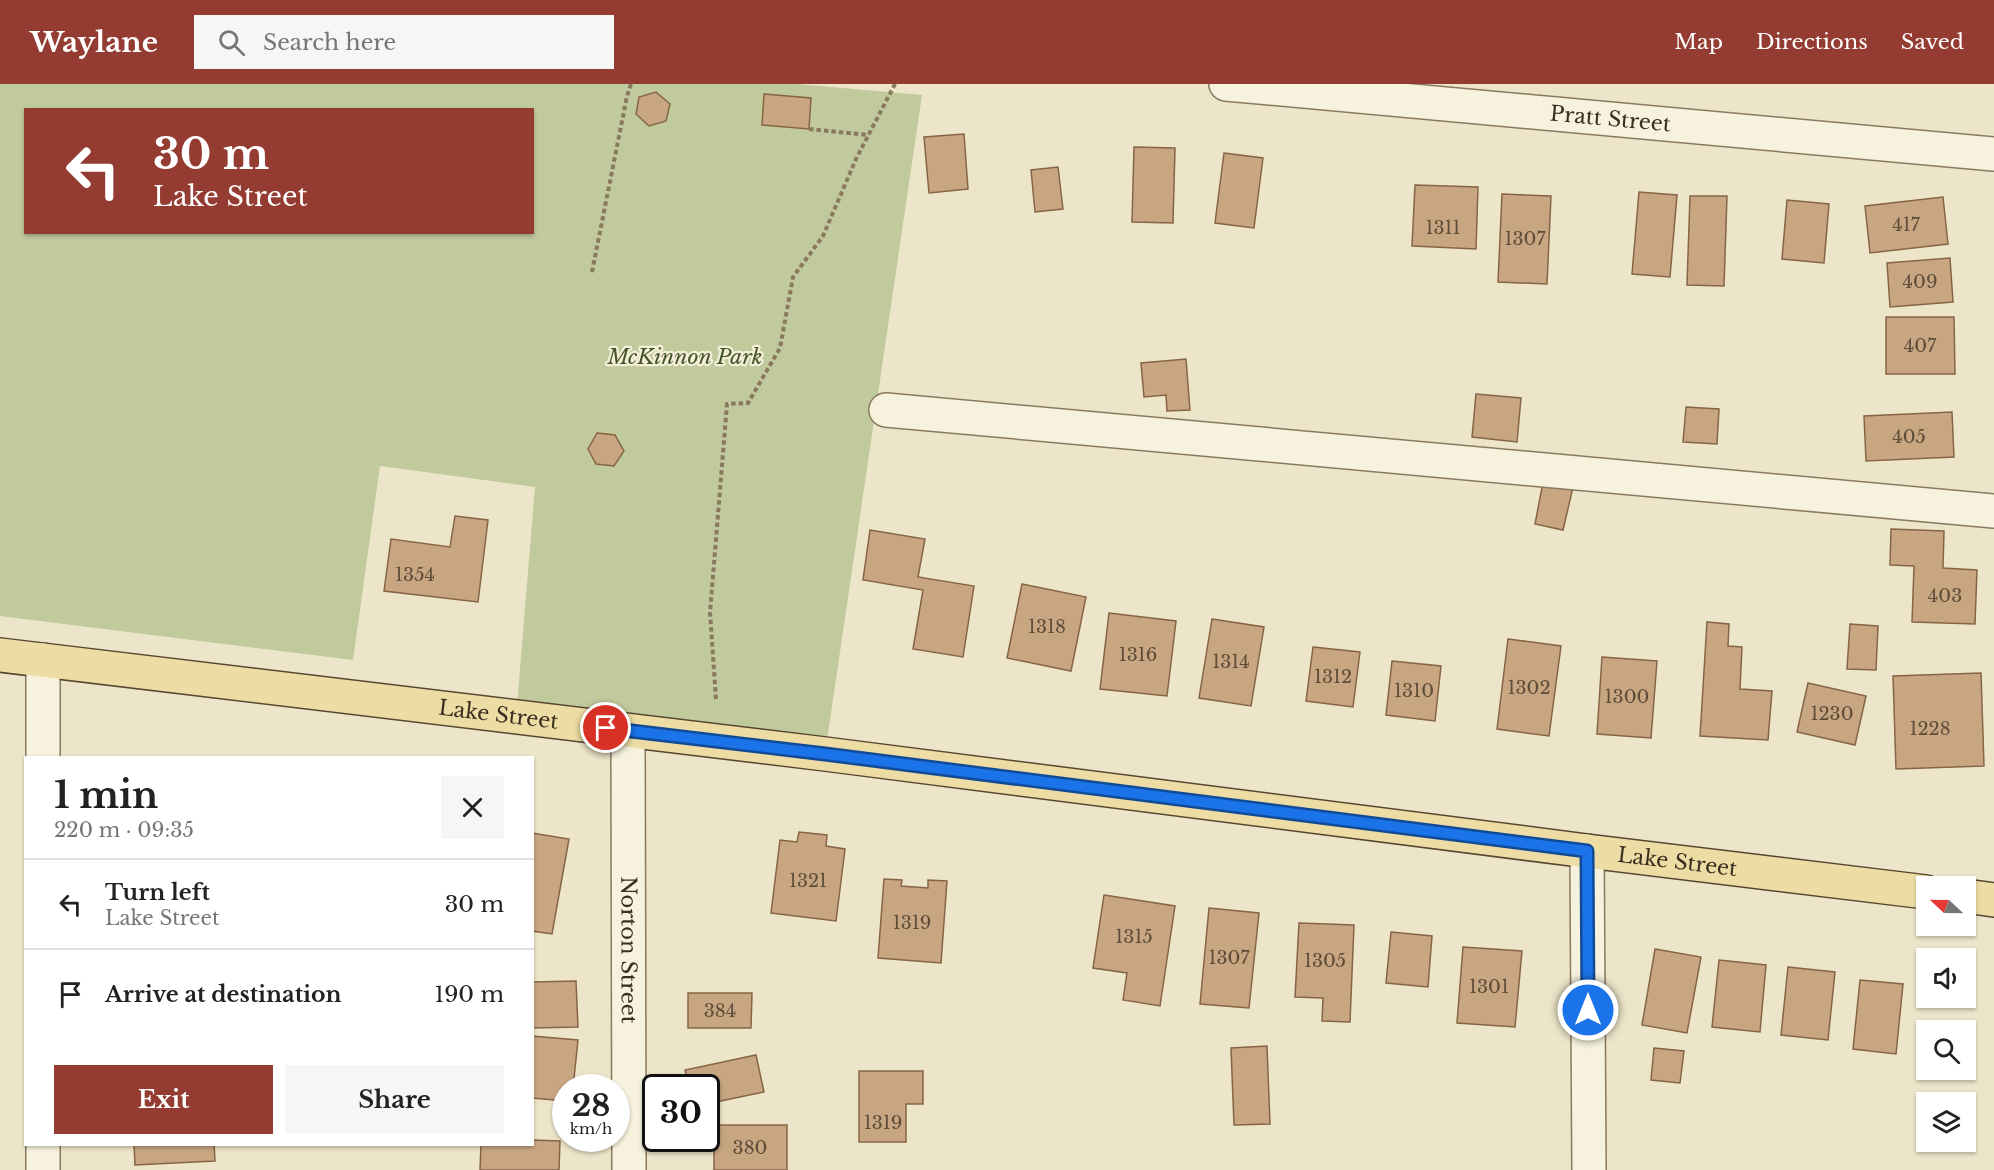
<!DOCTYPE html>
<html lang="en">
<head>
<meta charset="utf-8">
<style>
  body { margin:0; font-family:"Libre Baskerville",serif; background:#f6f6f6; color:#222; height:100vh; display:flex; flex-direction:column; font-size:22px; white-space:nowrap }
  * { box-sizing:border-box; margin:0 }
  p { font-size:20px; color:#767676 }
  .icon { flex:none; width:33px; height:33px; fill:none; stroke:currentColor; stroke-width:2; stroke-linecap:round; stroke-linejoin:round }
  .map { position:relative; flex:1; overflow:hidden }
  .sheet { position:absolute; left:24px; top:672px; width:510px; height:390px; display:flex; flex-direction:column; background:#fff; border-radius:0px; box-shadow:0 2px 4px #0004 }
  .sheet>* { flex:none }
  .top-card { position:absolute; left:24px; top:24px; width:510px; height:126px; border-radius:0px; box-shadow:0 2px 4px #0004; background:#943b32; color:#fff; overflow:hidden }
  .needle { width:39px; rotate:292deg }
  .tools { position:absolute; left:1916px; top:792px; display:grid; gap:12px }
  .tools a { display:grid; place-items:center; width:60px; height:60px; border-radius:0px; background:#fff; box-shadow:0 2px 4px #0004; font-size:30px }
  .speed { position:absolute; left:552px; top:990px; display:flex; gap:12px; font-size:30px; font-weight:700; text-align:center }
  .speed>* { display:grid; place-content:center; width:78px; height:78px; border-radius:50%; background:#fff; box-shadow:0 2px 4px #0004; line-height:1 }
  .speed small { font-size:15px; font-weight:400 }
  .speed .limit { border:3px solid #111; border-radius:9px; background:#fff; color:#111 }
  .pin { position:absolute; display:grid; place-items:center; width:51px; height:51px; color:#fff; margin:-26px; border:3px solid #fff; border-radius:50%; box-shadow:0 2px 6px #0007 }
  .me { position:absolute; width:66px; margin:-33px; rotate:0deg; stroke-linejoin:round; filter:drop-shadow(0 0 4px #0008) }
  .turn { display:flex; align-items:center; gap:21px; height:126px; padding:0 30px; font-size:27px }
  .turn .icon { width:78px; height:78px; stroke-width:2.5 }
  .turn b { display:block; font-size:42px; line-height:51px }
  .round { display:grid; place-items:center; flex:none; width:63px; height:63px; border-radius:0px; background:#f6f6f6 }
  .overview { display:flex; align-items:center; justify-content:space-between; height:102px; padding:0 30px }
  h1 { font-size:36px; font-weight:700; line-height:45px }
  .action { display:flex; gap:12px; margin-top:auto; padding:12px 30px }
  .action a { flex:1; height:69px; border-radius:0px; background:#943b32; color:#fff; font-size:24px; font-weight:700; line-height:69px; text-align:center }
  .action a+a { background:#f6f6f6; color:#222 }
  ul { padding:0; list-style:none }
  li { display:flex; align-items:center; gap:18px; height:90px; padding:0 30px; border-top:2px solid #e0e0e0 }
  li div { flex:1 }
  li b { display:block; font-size:22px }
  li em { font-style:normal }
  header { display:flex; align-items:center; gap:36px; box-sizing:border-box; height:84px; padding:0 30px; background:#943b32; color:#fff }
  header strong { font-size:28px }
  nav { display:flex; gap:33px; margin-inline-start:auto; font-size:21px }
  .search { width:420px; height:54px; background:#f6f6f6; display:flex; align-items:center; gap:15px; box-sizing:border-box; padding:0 21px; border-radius:0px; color:#767676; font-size:22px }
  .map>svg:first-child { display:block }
</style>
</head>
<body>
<header>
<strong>Waylane</strong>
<div class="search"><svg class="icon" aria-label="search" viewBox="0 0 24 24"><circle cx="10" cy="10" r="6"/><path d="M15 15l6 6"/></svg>Search here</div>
<nav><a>Map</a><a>Directions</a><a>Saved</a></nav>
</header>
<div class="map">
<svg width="1994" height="1086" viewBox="0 0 1994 1086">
  <rect width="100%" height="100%" fill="#ede5c9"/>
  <path fill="#c1ca9d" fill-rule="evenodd" d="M0,0H797L922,11L825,670L516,633L535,403L380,382L353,576L0,532ZM26,26H532V148H26Z"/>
  <path fill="#c8a682" stroke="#866546" stroke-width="1.5" d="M656,8L670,20L666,37L649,42L636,30L639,13Z
    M764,10L811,14L809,45L762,41Z
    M964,50L968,105L929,109L924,53Z
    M1134,63L1175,64L1173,139L1132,138Z
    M1224,69L1263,74L1254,144L1215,139Z
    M1058,83L1063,125L1035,128L1031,86Z
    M1415,101L1478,103L1476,165L1412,162Z
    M1639,108L1677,111L1670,193L1632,190Z
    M1502,110L1551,112L1547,200L1498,198Z
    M1690,112H1727L1724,202L1687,201Z
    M1943,113L1948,160L1870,169L1865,122Z
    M1787,116L1829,120L1824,179L1782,175Z
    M1950,174L1953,218L1890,223L1887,179Z
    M1886,233H1954L1955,290H1886Z
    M1186,275L1190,326L1167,327L1166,311L1144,313L1141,279Z
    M1476,310L1521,314L1517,358L1472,353Z
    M1686,323L1719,325L1717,360L1683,358Z
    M1952,328L1954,373L1866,377L1864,332Z
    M597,349L615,351L624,367L614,382L596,380L588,365Z
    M1544,393L1574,399L1563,446L1535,440Z
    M455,432L488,436L478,518L384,507L391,455L450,463Z
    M1891,445L1944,447L1943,484L1977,486L1975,540L1912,538L1914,482L1890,481Z
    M870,446L925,455L918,493L974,502L963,573L913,565L923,506L863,496Z
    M1022,500L1086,513L1071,587L1007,574Z
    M1109,529L1176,537L1167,612L1100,605Z
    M1212,535L1264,543L1251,622L1199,614Z
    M1707,538L1729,540L1728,562L1742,563L1740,605L1772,607L1768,656L1700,652Z
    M1850,540L1878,542L1876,586L1847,585Z
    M1508,555L1561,562L1549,652L1497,645Z
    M1313,563L1360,568L1353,623L1306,617Z
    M1602,573L1657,577L1651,654L1597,650Z
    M1392,577L1441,582L1435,637L1386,631Z
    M1981,589L1984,682L1896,685L1893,592Z
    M1808,599L1866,612L1855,661L1797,648Z
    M799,748L827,751L826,762L845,765L836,837L771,829L780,756L797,758Z
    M532,749L569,755L552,850L532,847Z
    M884,795L902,796L901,802L928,804V796L947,797L941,879L878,874Z
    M1104,811L1175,822L1160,922L1123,916L1127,889L1093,884Z
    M1209,824L1259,829L1249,924L1200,920Z
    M1299,839L1354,841L1350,938L1322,937L1323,914L1295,913Z
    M1391,848L1432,852L1428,903L1386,899Z
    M1463,863L1522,867L1515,943L1457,939Z
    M1655,865L1701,873L1687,949L1642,941Z
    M1719,876L1766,881L1760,948L1712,943Z
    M1788,883L1835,888L1828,956L1781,951Z
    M1860,896L1903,900L1896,970L1853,965Z
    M576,897L578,943L532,944V898Z
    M688,909H752L751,944H688Z
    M532,952L578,956L573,1004H566V1017L532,1014Z
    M1267,962L1270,1040L1234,1041L1231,964Z
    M1654,964L1684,967L1680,999L1651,996Z
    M756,971L764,1008L706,1020V1004H689L685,986Z
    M859,987H923V1020H906V1058H859Z
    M714,1041H787V1086H714Z
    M532,1056L560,1057L559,1086H480L481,1060H532Z
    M134,1060H214L215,1077L135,1081Z"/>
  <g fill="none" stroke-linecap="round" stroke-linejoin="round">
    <defs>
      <g id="minor">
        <path id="s1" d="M1226,0L1994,70"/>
        <path d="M886,326L1994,427"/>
        <path d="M43,576V674"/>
        <path id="s2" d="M628,647L629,1086"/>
        <path d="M1587,767L1589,1086"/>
        <path d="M43,1086V1060"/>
      </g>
      <g id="major">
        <path id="s3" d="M0,571L825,670L1587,767L1926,808"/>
        <path d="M1965,812L1994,816"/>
      </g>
    </defs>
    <use href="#minor" stroke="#88795f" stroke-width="36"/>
    <use href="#major" stroke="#574732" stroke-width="36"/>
    <path stroke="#88795f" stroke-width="4" stroke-dasharray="4.5 3" stroke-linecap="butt" d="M809,45L869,51
      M592,188L627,12L631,0
      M716,615L710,529L727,320L748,319L780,264L793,193L823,152L856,75L895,0"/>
    <use href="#minor" stroke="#f7f2dd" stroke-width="33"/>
    <use href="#major" stroke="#eddda4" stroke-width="33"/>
  </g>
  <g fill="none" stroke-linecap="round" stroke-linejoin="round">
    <defs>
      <path id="route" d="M606,644L825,670L1587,767L1588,926"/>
    </defs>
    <use href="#route" stroke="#114b97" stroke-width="15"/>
    <use href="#route" stroke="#1a73e8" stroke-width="10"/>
  </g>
  <g text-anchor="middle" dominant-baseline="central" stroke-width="4.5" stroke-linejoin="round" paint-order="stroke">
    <g font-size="18" fill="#5e4d39">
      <text x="1906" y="141">417</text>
      <text x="1443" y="144">1311</text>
      <text x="1525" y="155">1307</text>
      <text x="1920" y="198">409</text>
      <text x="1920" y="262">407</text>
      <text x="1909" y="353">405</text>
      <text x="415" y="491">1354</text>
      <text x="1945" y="512">403</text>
      <text x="1047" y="543">1318</text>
      <text x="1138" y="571">1316</text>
      <text x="1231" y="578">1314</text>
      <text x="1333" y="593">1312</text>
      <text x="1529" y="604">1302</text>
      <text x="1414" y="607">1310</text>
      <text x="1627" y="613">1300</text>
      <text x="1832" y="630">1230</text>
      <text x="1930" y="645">1228</text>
      <text x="808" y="797">1321</text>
      <text x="912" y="839">1319</text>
      <text x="1134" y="853">1315</text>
      <text x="1229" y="874">1307</text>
      <text x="1325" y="877">1305</text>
      <text x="1489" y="903">1301</text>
      <text x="720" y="927">384</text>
      <text x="883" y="1039">1319</text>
      <text x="750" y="1064">380</text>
    </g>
    <g font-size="21" fill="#3a2f21" stroke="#f4efd9">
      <text stroke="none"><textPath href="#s1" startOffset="386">Pratt Street</textPath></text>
      <text stroke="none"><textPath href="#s3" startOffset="502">Lake Street</textPath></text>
      <text stroke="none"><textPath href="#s3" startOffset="1690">Lake Street</textPath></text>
      <text stroke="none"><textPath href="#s2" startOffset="219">Norton Street</textPath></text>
    </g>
    <g font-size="21" font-style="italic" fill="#465529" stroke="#f4efd9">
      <text x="685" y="273">McKinnon Park</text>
    </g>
  </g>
</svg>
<div class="tools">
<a><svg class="needle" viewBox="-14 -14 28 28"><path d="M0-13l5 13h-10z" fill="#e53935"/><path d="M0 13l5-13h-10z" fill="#767676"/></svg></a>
<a><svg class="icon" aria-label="sound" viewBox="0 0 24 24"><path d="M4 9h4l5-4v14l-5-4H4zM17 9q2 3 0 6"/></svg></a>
<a><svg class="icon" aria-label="search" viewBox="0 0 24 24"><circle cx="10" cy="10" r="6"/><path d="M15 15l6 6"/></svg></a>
<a><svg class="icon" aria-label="layers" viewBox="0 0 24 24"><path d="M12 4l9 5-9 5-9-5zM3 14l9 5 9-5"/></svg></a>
</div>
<div class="speed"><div>28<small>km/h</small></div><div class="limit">30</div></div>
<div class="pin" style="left:606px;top:644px;background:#d93025"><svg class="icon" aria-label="arrive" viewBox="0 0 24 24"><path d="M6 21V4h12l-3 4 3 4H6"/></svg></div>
<svg class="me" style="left:1588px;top:926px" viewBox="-20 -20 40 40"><circle r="17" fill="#1a73e8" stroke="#fff" stroke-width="3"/><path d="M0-11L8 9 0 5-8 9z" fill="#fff"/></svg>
<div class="top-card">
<div class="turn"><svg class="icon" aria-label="left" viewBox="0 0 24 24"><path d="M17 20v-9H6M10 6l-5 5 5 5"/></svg><div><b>30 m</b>Lake Street</div></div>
</div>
<section class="sheet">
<div class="overview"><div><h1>1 min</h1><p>220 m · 09:35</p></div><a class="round"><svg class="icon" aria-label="close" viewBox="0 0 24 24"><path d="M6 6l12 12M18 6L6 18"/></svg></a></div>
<ul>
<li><svg class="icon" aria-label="left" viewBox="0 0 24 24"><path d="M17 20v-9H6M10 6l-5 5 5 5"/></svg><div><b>Turn left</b><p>Lake Street</p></div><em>30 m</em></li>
<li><svg class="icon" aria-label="arrive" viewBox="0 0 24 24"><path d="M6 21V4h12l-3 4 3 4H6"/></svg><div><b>Arrive at destination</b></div><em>190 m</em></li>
</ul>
<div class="action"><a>Exit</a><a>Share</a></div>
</section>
</div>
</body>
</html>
